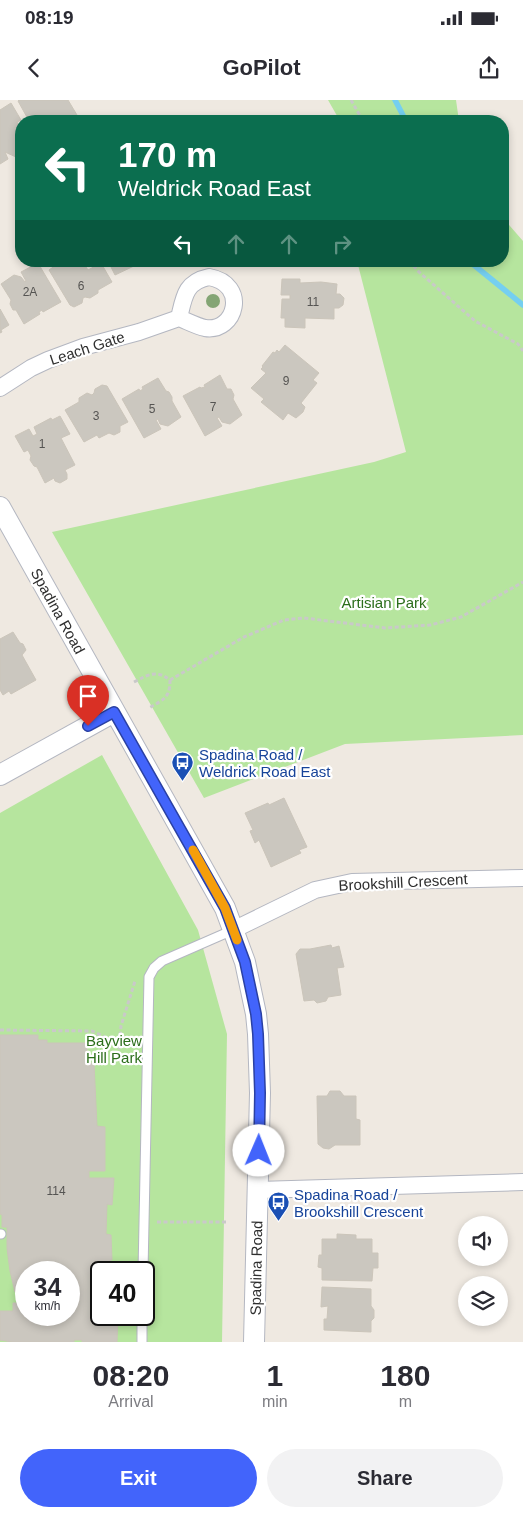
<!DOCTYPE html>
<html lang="en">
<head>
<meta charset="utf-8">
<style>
  body { margin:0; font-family:Arial,sans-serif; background:#f2f2f3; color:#2b2b33; height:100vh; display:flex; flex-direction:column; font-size:19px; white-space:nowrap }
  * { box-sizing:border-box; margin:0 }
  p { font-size:16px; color:#7c7c81 }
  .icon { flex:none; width:28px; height:28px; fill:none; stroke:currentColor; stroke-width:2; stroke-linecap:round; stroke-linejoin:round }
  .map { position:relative; height:1242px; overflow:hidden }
  .panel { display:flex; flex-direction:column; background:#fff; flex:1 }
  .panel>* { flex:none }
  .banner { position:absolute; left:15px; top:15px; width:494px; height:152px; border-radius:20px; box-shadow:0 2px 8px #0003; background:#0b6e4f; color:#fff; overflow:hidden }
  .controls { position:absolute; left:458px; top:1116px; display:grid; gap:10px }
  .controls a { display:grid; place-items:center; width:50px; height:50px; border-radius:50%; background:#fff; box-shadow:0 2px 8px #0003; font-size:25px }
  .speed { position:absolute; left:15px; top:1161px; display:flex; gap:10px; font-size:25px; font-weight:700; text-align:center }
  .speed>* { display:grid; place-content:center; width:65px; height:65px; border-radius:50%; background:#fff; box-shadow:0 2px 8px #0003; line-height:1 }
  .speed small { font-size:12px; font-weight:400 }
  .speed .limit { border:2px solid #111; border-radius:8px; background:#fff; color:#111 }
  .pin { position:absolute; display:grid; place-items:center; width:42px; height:42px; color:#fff; margin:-51px -21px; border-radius:50% 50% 50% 0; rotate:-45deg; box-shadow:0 0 5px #0007 }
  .pin .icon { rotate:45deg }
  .me { position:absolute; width:55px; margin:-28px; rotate:1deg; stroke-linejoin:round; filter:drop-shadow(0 0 4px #0008) }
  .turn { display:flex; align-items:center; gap:18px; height:105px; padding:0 20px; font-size:22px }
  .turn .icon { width:65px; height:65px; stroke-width:2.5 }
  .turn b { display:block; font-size:35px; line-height:42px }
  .lanes { display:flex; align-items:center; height:48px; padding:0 20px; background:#0003; justify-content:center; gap:25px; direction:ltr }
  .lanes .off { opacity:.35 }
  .eta { display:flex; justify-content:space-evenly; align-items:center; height:85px; text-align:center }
  .eta b { font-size:30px; font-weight:700; line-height:35px }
  .primary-button { display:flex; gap:10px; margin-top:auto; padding:10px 20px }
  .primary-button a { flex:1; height:58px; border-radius:30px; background:#4264fb; color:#fff; font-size:20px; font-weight:700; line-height:58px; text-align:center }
  .primary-button a+a { background:#f2f2f3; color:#2b2b33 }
  .status { display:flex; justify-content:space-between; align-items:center; height:35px; padding:0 25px; background:#fff; direction:ltr }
  .status svg { height:14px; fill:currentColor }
  header { display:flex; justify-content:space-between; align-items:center; height:65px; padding:0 20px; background:#fff; font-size:22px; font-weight:700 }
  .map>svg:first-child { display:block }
</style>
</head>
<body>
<div class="status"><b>08:19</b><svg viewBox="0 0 49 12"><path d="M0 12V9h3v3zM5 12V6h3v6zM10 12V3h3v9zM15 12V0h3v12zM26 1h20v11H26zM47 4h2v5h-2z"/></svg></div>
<header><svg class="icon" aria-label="back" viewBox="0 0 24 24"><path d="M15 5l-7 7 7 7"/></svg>GoPilot<svg class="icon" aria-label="share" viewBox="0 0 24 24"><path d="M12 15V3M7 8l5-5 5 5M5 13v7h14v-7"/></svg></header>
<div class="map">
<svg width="523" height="1242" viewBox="0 0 523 1242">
  <rect width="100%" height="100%" fill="#efe9e1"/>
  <path fill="#b6e59e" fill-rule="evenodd" d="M328,0H456L459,21H340Z
    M503,118L523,141V635L345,644L204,698L52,432L374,362L406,352L357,161H502Z
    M102,655L198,830L227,934L222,1242H0V713ZM26,1172H69V1215H26ZM101,1172H144V1215H101Z"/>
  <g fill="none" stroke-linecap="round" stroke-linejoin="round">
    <path stroke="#75cff0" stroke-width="5.5" d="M395,0L406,21
      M469,161L523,205"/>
  </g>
  <path fill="#cbc7bf" stroke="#cbc5ba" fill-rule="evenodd" d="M19,0H68L80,20L40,21L36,14L28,19L18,1Z
    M11,3L21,20L17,22L20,28L19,31L21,35V51L20,55L16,57L5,52L8,59L0,64V10Z
    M57,161H82L88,170L101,163L112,182L98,190V193L90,198L85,197L83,198L82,203L74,207L70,205L49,170L56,165Z
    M108,161H139L135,163L136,165L115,175Z
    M38,163L61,202L43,212L42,210L39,212L40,214L24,224L16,210H13L10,204L11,200L1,184L14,175L21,177L25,182L26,181L21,172Z
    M282,179H300V183L321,182L337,184L336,194H340L344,198L343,205L339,208H334V219L305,218V228L285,227V218H281L282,199H290V195H281Z
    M0,209L9,225L1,230L2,232L0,233Z
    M285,245L319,273L313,280L317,283L301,303L305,307L303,312L296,318L288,313L283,320L261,302L264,299L251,288L266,273L261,269L263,267L262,266L273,252L275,253L277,250L279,252Z
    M220,275L227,289H231L234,295L233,299L242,315L230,324L222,322L219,317L217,318L222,326L205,336L183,296L200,287L201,288L205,287L204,285Z
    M158,278L166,291L169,292L172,297V301L181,317L168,326L160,324L158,319L156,320L161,329L144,338L122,299L139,289L140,291L143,289L142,287Z
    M102,285L107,286L128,322L120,326V332L114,335L109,333L99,338L97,335L84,342L65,310L79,302V298L87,293L92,295L94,293L95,289Z
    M60,316L70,334L61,338L75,365L65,370L67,374V379L60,383L55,381L54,378L45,383L37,367L34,366L30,360L31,356L28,350L24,352L15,336L29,329L33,336L37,334L34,327L51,318L52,320Z
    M13,532L20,543L23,544L26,550L22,555L36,580L11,594L9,591L3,595L0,590V539Z
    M284,698L307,747L299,750L301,753L271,767L259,740L255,743L250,731L253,730L245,713L268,703L269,705Z
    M331,845L332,848L339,846L344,867L337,868L341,895L328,897L326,901L317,903L314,900L304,901L296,854L300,849H310Z
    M0,935H38V940H47V943H87V963H94L97,1026L105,1027V1071H89V1078H114L112,1105L107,1104L106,1134L111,1135L112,1160H110V1163H118V1172H101V1215H118L117,1242H82V1240H74V1242H12L0,1240V1211H13V1203H23V1192H15L10,1171L7,1148V1127H2V1115L0,1114ZM26,1172H69V1215H26Z
    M330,991H340L344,996H356V1019L360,1020V1045H335L329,1049L323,1048L318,1044L317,996H327Z
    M337,1134L356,1135V1139H372V1153H378V1168H373L372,1181L322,1180V1168L318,1167L319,1155H322V1139H337Z
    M322,1187L371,1189V1206L374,1210V1218L371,1221V1232L324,1230V1219H327L328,1206L321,1207Z"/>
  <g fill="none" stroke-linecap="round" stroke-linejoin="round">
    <defs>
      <path id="service" d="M0,1134H1
        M143,1172L149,877L154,868L162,861L233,830
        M142,1242V1215"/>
      <path id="minor" d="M209,177C249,184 236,233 205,228C196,226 187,221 179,218C184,197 185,182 209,177Z
        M0,288L31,268L48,260L83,247L139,232L179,218
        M233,830L315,790L352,782L523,778
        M258,1090L523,1082"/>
      <path id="tertiary" d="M0,407L225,808L245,862L256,914L258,934L260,993L254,1242
        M0,675L114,612"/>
    </defs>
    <use href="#service" stroke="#b4b7c1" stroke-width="11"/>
    <use href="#minor" stroke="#b4b7c1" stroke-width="18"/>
    <use href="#tertiary" stroke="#b4b7c1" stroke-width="22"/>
    <path stroke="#c9c9c9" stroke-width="3" stroke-dasharray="4 2.5" stroke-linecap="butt" d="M351,0L363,21
      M409,161L419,172L475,221L518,244L523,251
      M170,580L244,537L284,520L304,518L385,528L430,525L461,517L523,482
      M134,582C148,575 156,569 170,580C170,598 164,599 149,608
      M0,930L92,931L103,936L119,948L121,926L135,881
      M157,1122H228"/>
    <use href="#service" stroke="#fff" stroke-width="9"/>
    <use href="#minor" stroke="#fff" stroke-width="16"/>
    <use href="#tertiary" stroke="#fff" stroke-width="20"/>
  </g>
  <circle fill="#84a574" cx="213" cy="201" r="7"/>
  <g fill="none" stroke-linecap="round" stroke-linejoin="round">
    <defs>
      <path id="route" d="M88,626L114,612L225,808L245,862L256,914L258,934L260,993L259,1051"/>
    </defs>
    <use href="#route" stroke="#2b41a3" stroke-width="12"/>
    <use href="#route" stroke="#4264fb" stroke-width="9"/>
    <path stroke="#f59e0b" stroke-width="9" d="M193,750L225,808L237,840"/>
  </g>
  <defs>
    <symbol id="bus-pin" viewBox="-11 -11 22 30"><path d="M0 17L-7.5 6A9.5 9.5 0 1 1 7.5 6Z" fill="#1a4fb4" stroke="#fff"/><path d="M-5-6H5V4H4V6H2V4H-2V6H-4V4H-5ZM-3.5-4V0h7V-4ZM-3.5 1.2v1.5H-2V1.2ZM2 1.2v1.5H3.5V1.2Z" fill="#fff"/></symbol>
  </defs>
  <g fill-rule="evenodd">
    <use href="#bus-pin" x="170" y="650" width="25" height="34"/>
    <use href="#bus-pin" x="266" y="1090" width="25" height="34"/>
  </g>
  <g text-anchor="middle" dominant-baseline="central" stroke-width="4.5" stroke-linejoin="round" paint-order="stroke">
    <g font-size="12" fill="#555452">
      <text x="81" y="186">6</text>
      <text x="30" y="192">2A</text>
      <text x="313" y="202">11</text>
      <text x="286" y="281">9</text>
      <text x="213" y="307">7</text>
      <text x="152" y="309">5</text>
      <text x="96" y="316">3</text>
      <text x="42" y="344">1</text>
      <text x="56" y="1091">114</text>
    </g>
    <g font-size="15" fill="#2e2e2e" stroke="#fff">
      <text transform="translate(87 248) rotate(-18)">Leach Gate</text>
      <text transform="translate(58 511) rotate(61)">Spadina Road</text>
      <text transform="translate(403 782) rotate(-3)">Brookshill Crescent</text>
      <text transform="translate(256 1168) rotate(-89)">Spadina Road</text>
    </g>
    <g font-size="15" fill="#2c6e1b" stroke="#fff">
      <text x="384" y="502">Artisian Park</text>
      <text x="114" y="940">Bayview<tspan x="114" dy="17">Hill Park</tspan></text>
    </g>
    <g font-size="15" fill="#164399" stroke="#fff" text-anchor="start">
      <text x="199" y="654">Spadina Road /<tspan x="199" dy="17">Weldrick Road East</tspan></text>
      <text x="294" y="1094">Spadina Road /<tspan x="294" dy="17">Brookshill Crescent</tspan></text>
    </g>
  </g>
</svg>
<div class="controls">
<a><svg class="icon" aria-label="sound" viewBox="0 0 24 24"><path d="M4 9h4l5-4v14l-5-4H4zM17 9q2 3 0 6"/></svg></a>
<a><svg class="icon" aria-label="layers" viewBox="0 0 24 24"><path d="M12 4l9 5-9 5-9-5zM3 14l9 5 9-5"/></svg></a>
</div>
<div class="speed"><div>34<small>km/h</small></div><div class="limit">40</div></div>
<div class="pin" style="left:88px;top:626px;background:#d93025"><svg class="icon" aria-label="arrive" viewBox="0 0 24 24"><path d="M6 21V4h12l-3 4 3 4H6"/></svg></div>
<svg class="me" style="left:259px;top:1051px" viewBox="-20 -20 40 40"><circle r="19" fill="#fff"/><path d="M0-13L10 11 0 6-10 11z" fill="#4264fb"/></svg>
<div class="banner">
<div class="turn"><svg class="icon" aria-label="left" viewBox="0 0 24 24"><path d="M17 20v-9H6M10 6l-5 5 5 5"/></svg><div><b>170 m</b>Weldrick Road East</div></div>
<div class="lanes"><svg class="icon" aria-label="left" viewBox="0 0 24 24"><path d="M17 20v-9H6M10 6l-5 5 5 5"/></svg><svg class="icon off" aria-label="ahead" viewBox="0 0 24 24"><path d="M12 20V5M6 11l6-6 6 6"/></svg><svg class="icon off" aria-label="ahead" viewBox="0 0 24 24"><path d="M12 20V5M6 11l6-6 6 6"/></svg><svg class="icon off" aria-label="right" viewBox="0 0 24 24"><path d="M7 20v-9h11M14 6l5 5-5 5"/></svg></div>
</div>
</div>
<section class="panel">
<div class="eta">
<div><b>08:20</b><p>Arrival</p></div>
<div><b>1</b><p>min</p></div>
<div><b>180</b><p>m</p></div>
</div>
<div class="primary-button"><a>Exit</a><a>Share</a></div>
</section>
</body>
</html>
